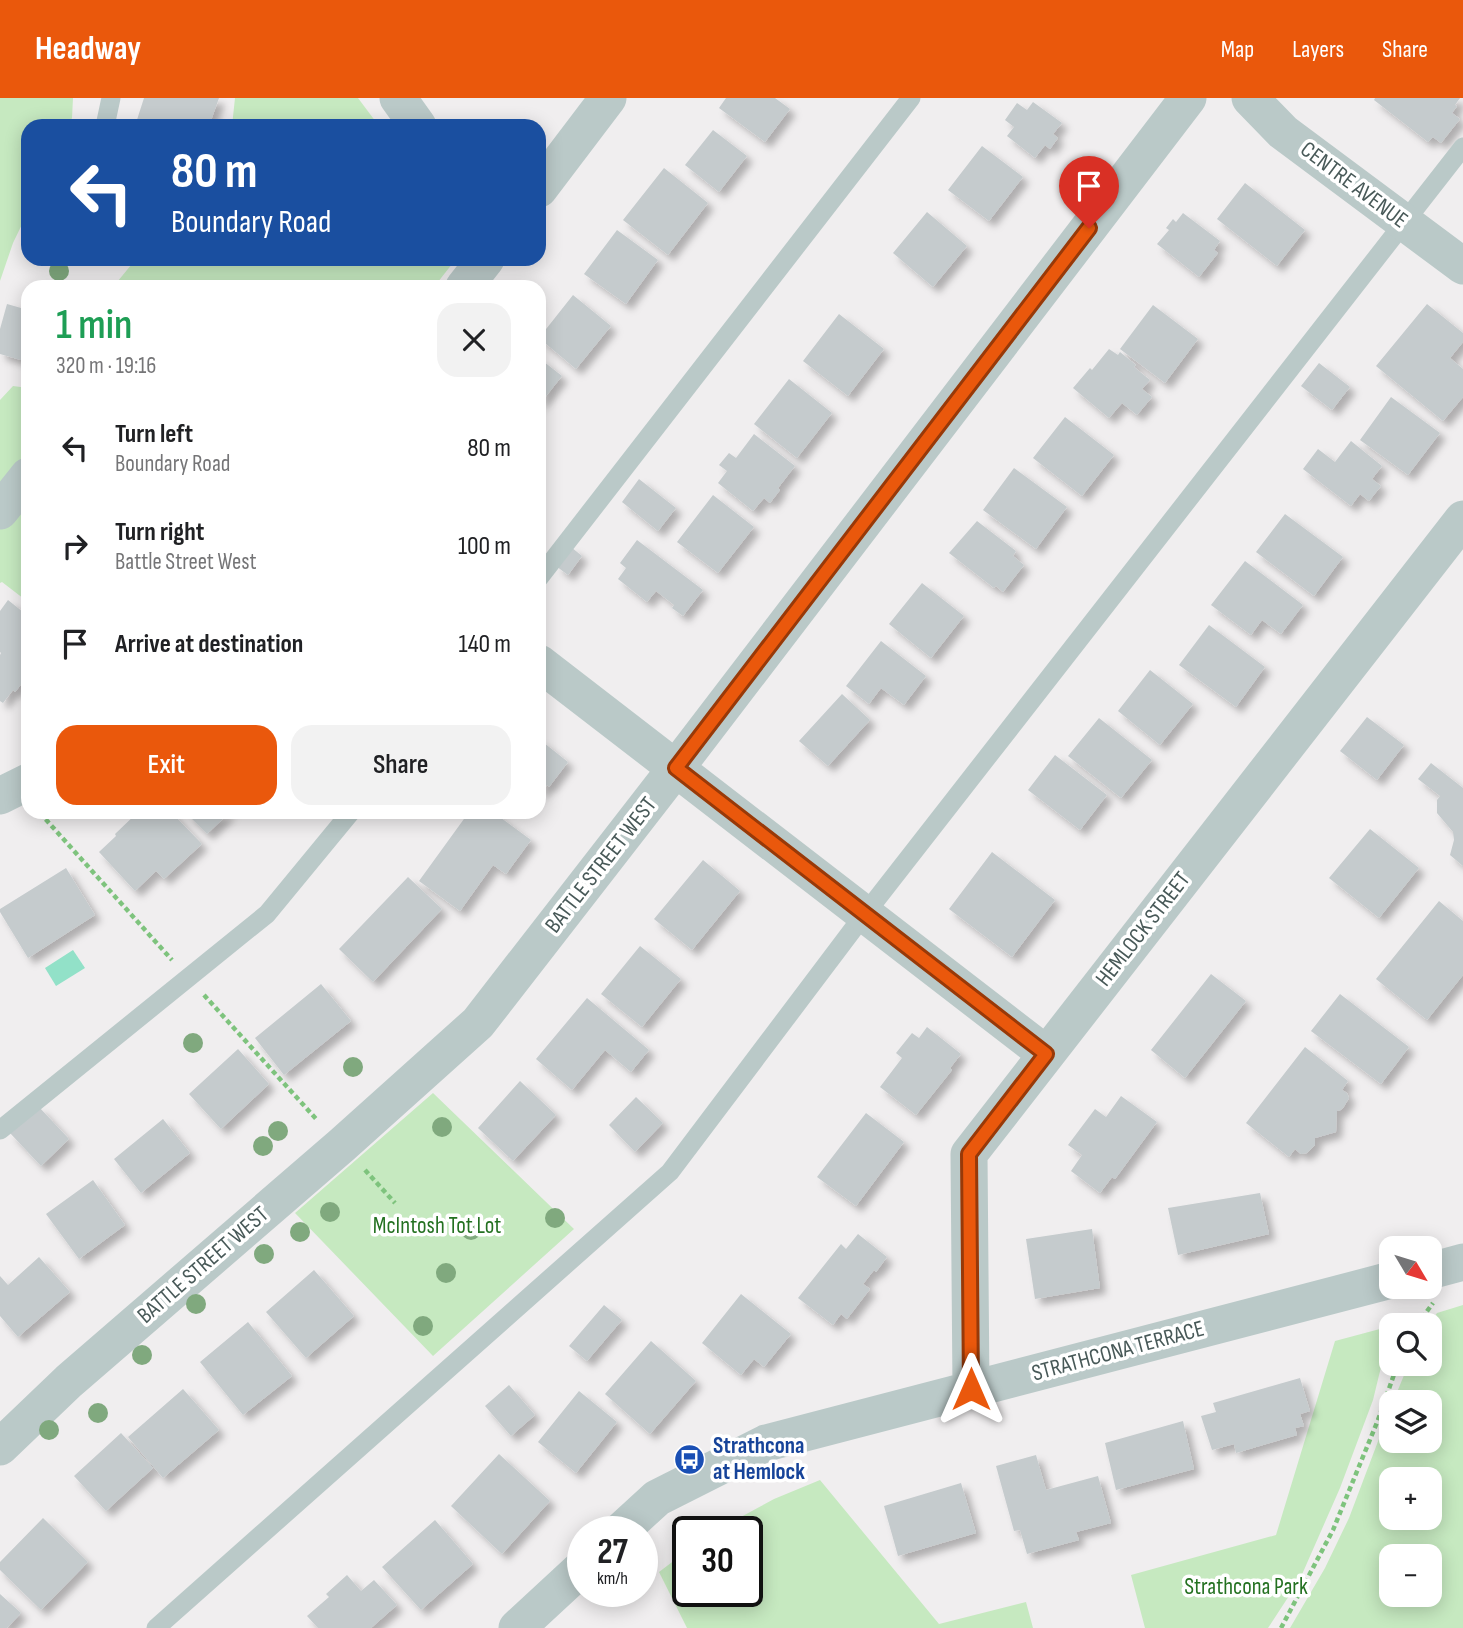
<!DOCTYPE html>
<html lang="en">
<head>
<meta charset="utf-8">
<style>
  body { margin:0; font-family:"Sofia Sans Condensed",sans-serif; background:#f2f2f2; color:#202124; height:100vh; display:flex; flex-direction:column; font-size:26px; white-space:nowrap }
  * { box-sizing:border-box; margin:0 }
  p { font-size:23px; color:#757577 }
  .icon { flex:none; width:38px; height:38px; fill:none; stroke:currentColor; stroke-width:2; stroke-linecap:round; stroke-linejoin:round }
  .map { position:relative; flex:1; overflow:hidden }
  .panel { position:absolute; left:21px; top:182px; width:525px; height:539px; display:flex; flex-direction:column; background:#fff; border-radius:21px; box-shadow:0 4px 18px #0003 }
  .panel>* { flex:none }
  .banner { position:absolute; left:21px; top:21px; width:525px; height:147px; border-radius:21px; box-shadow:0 4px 18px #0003; background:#1a4fa0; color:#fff; overflow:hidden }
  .needle { width:46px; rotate:128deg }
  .fabs { position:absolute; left:1379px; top:1138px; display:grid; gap:14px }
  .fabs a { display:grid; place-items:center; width:63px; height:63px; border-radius:14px; background:#fff; box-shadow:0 4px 18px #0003; font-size:35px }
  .speed { position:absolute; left:567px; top:1418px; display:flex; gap:14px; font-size:35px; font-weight:700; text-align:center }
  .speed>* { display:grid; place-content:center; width:91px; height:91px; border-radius:50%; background:#fff; box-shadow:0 4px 18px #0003; line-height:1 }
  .speed small { font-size:18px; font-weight:400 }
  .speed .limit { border:4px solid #111; border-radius:10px; background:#fff; color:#111 }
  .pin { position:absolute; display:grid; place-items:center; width:60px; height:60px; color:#fff; margin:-72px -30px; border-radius:50% 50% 50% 0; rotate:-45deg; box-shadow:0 0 7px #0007 }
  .pin .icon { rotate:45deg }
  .me { position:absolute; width:77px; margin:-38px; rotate:0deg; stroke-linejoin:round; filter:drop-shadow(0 0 5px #0008) }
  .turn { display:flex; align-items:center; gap:24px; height:147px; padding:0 35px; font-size:32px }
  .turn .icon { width:91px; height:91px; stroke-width:2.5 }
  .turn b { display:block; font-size:49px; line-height:60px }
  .round { display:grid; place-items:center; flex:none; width:74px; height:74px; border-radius:21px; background:#f2f2f2 }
  .headline { display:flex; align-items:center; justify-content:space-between; height:119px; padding:0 35px }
  h1 { font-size:42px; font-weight:600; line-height:52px; color:#1e9e55 }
  .cta { display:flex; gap:14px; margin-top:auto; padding:14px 35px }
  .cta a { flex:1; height:80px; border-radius:21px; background:#ea580c; color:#fff; font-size:28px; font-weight:600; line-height:80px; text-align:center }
  .cta a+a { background:#f2f2f2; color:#202124 }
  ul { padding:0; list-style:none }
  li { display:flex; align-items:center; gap:21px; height:98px; padding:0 35px }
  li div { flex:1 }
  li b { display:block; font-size:26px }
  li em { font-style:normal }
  header { display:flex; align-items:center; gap:42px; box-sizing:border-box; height:98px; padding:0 35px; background:#ea580c; color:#fff }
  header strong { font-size:33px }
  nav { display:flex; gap:38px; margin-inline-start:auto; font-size:24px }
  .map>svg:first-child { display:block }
</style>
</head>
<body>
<header>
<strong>Headway</strong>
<nav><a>Map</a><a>Layers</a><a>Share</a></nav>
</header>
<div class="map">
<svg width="1463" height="1530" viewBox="0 0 1463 1530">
  <defs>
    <filter id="shadow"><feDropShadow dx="6" dy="6" stdDeviation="3.5" flood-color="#0004"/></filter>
  </defs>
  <rect width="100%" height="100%" fill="#f0eeef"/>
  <path fill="#c6e9c0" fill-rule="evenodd" d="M0,0H73L72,20L68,28H28V114L13,145L0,183Z
    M235,0H358L379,28H232Z
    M136,161H456L434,189H113Z
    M13,288L28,290V504L2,484L0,485V302Z
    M433,995L574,1131L433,1258L295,1115Z
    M1463,1207V1530H1290L1325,1470L1349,1420L1391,1309V1342H1430V1304H1393L1409,1265H1430L1429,1227L1437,1215ZM1391,1381H1430V1419H1391ZM1391,1458H1430V1496H1391Z
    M1391,1228L1373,1302L1340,1390L1300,1481L1268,1530H1145L1131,1477L1276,1437L1335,1243Z
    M820,1382L939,1526L1026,1504L1033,1530H687L659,1474L688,1452V1493H747V1433H715L774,1401Z"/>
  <path fill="#92e1c8" d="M73,852L85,870L56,888L45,870Z"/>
  <path fill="#c5cbcd" filter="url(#shadow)" d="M144,0H219L209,28H135Z
    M726,0H775L790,11L765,44L719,10Z
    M1375,0H1460L1455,7L1457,8L1452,15L1460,21L1441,45L1433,39L1428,44L1374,2Z
    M1033,4L1062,25L1053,36L1058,40L1050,51L1045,47L1035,60L1007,38L1014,29L1005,22L1017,5L1027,12Z
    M713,32L747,58L719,94L685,67Z
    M982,48L1023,79L989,123L948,92Z
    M664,70L708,105L668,157L623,122Z
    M1245,85L1305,132L1277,168L1217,121Z
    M927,114L967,148L933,189L893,155Z
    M1183,115L1220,143L1214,152L1218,155L1199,179L1157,146L1169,132L1166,130L1173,121L1176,124Z
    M617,132L658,162L626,206L584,176Z
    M573,197L611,228L576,271L539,240Z
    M7,206L28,212V264L0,256V231Z
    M1427,206L1463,235V244L1450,260L1463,271V299L1443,323L1376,268Z
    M1153,207L1198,241L1165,285L1120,251Z
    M839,216L884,251L848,298L803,263Z
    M1109,251L1118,257L1120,254L1136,267L1134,269L1150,282L1142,291L1152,299L1137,317L1122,305L1109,320L1073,290L1090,270L1092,272Z
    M539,260L562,278L539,307Z
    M1319,265L1350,289L1332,312L1301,288Z
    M789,281L832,315L797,360L754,326Z
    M1391,299L1440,335L1408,377L1360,342Z
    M1065,319L1114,357L1082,398L1033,360Z
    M754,336L795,368L778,390L780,392L770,405L764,400L753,413L718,385L727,373L719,367L729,355L736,360Z
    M1351,343L1382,368L1372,381L1381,388L1369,403L1360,396L1351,408L1303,371L1318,351L1335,364Z
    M1014,370L1067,409L1036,451L983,412Z
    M639,381L676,410L658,433L622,404Z
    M713,397L754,429L718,475L677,444Z
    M1285,416L1343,459L1314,498L1256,454Z
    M977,423L1016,453L1013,458L1024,467L1003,494L996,488L994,490L949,455Z
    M637,442L703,492L683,518L672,510L674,507L656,493L647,504L618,481L626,470L620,465Z
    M571,449L582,458L568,477L556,468Z
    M1245,463L1303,507L1281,536L1262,522L1251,537L1211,507Z
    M922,485L964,518L931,560L889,526Z
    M8,502L28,518V578L15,594L13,592L3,605L0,603V557L1,555L0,554V513Z
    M1209,527L1265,569L1236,609L1179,567Z
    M881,543L926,578L904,607L881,590L869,606L846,588Z
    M1150,572L1193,606L1160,647L1118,613Z
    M842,596L870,622L828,668L799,643Z
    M1367,619L1404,647L1377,682L1340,653Z
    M1099,620L1152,662L1121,700L1068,658Z
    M539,641L568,664L549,689L547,687L539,697Z
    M1055,657L1107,697L1080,732L1028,692Z
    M1431,665L1463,690V768L1450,757L1454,742L1453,734L1437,715V702L1440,698L1418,681Z
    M138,714H171L202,746L164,781L156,773L135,793L99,754L116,738L115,736Z
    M185,714H230L207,736Z
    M469,714H493L531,742L506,776L493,767L460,813L419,783Z
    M1370,731L1419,770L1379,820L1329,780Z
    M992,754L1055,802L1012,859L949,811Z
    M703,762L740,793L692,852L654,821Z
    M66,770L95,817L28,860L0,814V811Z
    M408,779L442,811L373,884L339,851Z
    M1439,803L1463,823V877L1427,922L1376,881Z
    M640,848L681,881L642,929L601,896Z
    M1211,876L1246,903L1185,980L1151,952Z
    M321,886L351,923L284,977L255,940Z
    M1340,896L1409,949L1381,986L1311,933Z
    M587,900L649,952L631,974L605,952L572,992L536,961Z
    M927,929L961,956L950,970L952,972L916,1017L880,989L902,960L896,955L912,935L919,940Z
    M1305,949L1348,983L1342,992L1347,995L1349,1000L1343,1010L1339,1013L1337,1012L1336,1034L1315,1040V1047L1307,1055L1301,1056L1295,1051L1289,1059L1246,1025Z
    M238,951L269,986L221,1031L189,996Z
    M520,983L556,1017L513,1063L478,1030Z
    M1121,998L1157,1024L1115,1081L1112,1079L1100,1095L1071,1073L1082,1057L1068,1047L1095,1011L1106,1019Z
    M636,999L663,1025L635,1054L609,1027Z
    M39,1009L69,1041L41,1068L10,1035Z
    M866,1015L904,1044L856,1108L817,1079Z
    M163,1021L190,1055L141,1095L114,1061Z
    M93,1082L125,1127L79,1161L46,1116Z
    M1260,1095L1269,1136L1178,1157L1168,1110Z
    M1092,1131L1100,1190L1035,1201L1026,1141Z
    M858,1136L887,1159L876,1174L874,1172L863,1186L870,1191L847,1221L841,1216L833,1227L798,1200L841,1146L846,1151Z
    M39,1159L70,1194L18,1239L0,1218V1178L8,1187Z
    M314,1172L354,1218L306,1260L266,1214Z
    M741,1196L791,1236L764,1269L754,1261L741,1277L702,1245Z
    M604,1207L622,1222L587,1263L569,1248Z
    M248,1224L292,1278L243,1317L200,1264Z
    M651,1243L696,1283L650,1336L605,1296Z
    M1300,1280L1310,1313L1300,1316L1304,1328L1295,1330L1297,1337L1236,1355L1234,1346L1212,1352L1201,1318L1216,1314L1213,1305Z
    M509,1287L535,1317L511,1338L485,1308Z
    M183,1291L219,1332L163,1380L128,1339Z
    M579,1293L617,1324L576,1375L538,1344Z
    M1183,1323L1194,1371L1116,1392L1105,1345Z
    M121,1335L153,1370L106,1413L74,1378Z
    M499,1356L550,1403L502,1456L451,1408Z
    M1036,1357L1046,1392L1098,1378L1111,1425L1076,1434L1079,1442L1027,1456L1020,1432L1014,1433L996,1368Z
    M961,1385L976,1435L898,1458L884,1408Z
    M43,1420L88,1464L41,1512L0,1472V1464Z
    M435,1422L473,1466L421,1512L382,1469Z
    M347,1477L361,1493L374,1482L397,1507L371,1530H318L307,1518L329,1499L326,1496Z
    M0,1496L21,1515L7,1530H0Z"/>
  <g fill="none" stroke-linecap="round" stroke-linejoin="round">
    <path stroke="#7ec37d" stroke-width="4.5" stroke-dasharray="5 3.5" stroke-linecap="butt" d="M40,715L172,862
      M204,897L318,1023
      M365,1072L395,1105
      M1417,1227L1433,1205
      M1281,1530L1333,1432L1378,1322L1398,1265"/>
    <path stroke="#bac9c8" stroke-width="19" d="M105,28L111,0
      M539,480L911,0
      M0,1032L267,816L351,714
      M156,1530L670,1074L854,830L1463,49"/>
    <path stroke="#bac9c8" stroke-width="37" d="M398,0L418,28
      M1250,0L1283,34L1463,168
      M539,91L608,0
      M464,189L486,161
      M0,413L28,378
      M539,565L1046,956
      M0,698L28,684
      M1430,1173L1463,1164
      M971,1291L969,1056L1463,421
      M0,1349L69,1283L342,1047L478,925L676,670L1188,0
      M621,1433L657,1400L766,1345L1391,1182
      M517,1530L583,1469"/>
  </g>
  <g fill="#80a97e">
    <circle cx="59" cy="173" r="10"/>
    <circle cx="193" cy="945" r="10"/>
    <circle cx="353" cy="969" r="10"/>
    <circle cx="442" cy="1029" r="10"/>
    <circle cx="278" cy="1033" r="10"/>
    <circle cx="263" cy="1048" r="10"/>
    <circle cx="330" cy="1114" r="10"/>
    <circle cx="555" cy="1120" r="10"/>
    <circle cx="471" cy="1132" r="10"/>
    <circle cx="300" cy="1134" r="10"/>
    <circle cx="264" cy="1156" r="10"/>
    <circle cx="446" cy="1175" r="10"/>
    <circle cx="196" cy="1206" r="10"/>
    <circle cx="423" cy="1228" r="10"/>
    <circle cx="142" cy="1257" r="10"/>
    <circle cx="98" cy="1315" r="10"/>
    <circle cx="49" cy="1332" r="10"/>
  </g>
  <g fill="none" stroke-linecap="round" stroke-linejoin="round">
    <defs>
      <path id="route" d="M971,1291L969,1056L1046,956L676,670L1089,130"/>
    </defs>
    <use href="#route" stroke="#983908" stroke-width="18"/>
    <use href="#route" stroke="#ea580c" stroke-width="12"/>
  </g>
  <defs>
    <symbol id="bus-disc" viewBox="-11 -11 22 22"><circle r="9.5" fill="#1a4fb4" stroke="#fff"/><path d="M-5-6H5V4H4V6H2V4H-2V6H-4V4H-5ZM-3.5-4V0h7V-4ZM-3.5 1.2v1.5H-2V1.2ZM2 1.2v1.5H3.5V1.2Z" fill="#fff"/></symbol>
  </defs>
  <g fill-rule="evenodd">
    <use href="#bus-disc" x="672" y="1344" width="35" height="35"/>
  </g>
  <g text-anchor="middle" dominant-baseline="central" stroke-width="7" stroke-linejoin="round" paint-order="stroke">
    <g font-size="23" fill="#485958" stroke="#fff">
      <text transform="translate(1354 87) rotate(37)">CENTRE AVENUE</text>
      <text transform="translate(601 767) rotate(-52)">BATTLE STREET WEST</text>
      <text transform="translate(1143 831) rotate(-52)">HEMLOCK STREET</text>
      <text transform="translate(203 1167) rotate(-41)">BATTLE STREET WEST</text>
      <text transform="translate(1118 1253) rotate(-15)">STRATHCONA TERRACE</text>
    </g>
    <g font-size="23" fill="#247121" stroke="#fff">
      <text x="437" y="1128">McIntosh Tot Lot</text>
      <text x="1246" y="1489">Strathcona Park</text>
    </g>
    <g font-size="23" font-weight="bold" fill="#164399" stroke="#fff" text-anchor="start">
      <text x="713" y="1348">Strathcona<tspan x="713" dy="26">at Hemlock</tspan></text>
    </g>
  </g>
</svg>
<div class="fabs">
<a><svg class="needle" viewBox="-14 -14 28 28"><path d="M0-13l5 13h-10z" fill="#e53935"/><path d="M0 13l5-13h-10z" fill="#757577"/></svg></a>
<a><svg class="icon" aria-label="search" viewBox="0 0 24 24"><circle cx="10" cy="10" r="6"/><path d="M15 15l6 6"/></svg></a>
<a><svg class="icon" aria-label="layers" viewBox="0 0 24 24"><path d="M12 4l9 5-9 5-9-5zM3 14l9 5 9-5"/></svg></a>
<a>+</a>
<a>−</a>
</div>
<div class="speed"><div>27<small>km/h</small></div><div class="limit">30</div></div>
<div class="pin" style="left:1089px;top:130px;background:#d93025"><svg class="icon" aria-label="arrive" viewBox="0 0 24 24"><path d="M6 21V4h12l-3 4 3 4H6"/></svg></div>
<svg class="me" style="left:971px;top:1291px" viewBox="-20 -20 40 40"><path d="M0-17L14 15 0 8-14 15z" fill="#ea580c" stroke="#fff" stroke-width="4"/></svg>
<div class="banner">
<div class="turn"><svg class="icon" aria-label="left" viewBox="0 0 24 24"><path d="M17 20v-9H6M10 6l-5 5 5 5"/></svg><div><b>80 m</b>Boundary Road</div></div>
</div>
<section class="panel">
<div class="headline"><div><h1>1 min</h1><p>320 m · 19:16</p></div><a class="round"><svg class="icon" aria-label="close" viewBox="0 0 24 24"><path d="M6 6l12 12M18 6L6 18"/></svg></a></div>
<ul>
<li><svg class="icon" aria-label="left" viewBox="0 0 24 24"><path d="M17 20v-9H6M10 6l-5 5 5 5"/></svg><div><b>Turn left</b><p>Boundary Road</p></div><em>80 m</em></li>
<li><svg class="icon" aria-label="right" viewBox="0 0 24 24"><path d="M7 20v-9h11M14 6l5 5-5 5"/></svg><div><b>Turn right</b><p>Battle Street West</p></div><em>100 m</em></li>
<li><svg class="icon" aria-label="arrive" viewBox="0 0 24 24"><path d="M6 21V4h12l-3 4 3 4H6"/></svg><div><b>Arrive at destination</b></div><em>140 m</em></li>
</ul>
<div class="cta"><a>Exit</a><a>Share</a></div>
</section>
</div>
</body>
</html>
